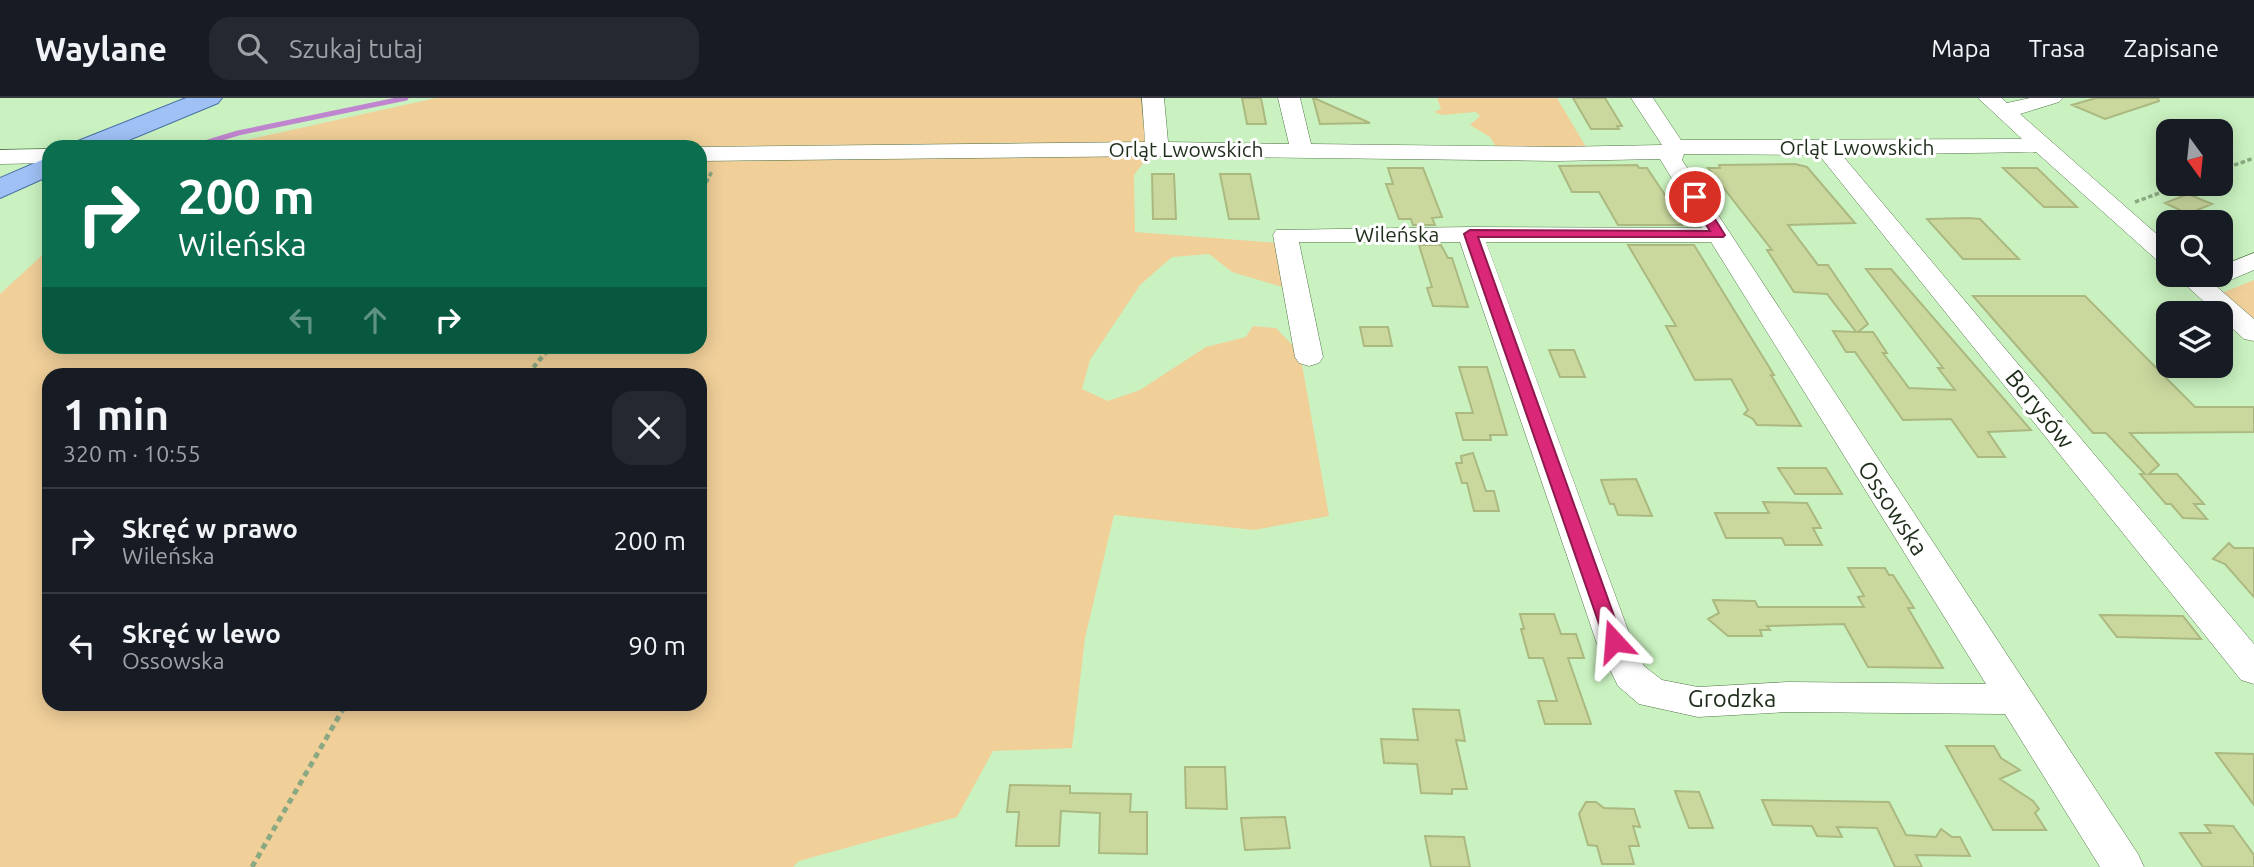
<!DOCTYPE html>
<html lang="pl">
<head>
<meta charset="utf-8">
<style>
  body { margin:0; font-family:Ubuntu,sans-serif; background:#242831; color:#f1f3f6; height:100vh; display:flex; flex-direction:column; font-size:26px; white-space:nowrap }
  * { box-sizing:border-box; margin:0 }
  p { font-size:23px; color:#9ea1a6 }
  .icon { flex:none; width:38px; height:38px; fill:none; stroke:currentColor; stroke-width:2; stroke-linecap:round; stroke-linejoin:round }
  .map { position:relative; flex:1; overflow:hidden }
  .side { position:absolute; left:42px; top:270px; width:665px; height:343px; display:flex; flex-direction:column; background:#171b24; border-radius:21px; box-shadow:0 4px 18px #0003 }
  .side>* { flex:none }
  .top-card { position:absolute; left:42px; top:42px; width:665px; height:214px; border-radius:21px; box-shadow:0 4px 18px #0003; background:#0b6e4f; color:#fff; overflow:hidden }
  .needle { width:46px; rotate:165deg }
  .tools { position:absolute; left:2156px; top:21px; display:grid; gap:14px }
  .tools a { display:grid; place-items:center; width:77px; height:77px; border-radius:14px; background:#171b24; box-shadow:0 4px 18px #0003; font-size:35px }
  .pin { position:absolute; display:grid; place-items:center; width:60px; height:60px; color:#fff; margin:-30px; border:4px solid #fff; border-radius:50%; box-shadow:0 2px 7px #0007 }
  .me { position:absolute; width:77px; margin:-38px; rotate:341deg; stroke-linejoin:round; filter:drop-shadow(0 0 5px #0008) }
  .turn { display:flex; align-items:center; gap:24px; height:147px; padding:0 21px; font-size:32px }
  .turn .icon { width:91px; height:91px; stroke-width:2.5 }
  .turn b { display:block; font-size:49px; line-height:60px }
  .lanes { display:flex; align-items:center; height:66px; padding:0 21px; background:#0003; justify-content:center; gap:35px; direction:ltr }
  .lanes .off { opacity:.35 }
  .round { display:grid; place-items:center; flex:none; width:74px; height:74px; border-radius:21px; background:#242831 }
  .summary { display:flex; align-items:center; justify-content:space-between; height:119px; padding:0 21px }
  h1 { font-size:42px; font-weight:700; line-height:52px }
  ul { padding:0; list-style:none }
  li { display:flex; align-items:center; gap:21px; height:105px; padding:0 21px; border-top:2px solid #363941 }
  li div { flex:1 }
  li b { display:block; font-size:26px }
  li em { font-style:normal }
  header { display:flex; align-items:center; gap:42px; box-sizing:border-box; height:98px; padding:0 35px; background:#171b24; border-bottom:2px solid #363941 }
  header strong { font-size:33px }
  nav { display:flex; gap:38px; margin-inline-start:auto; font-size:24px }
  .search { width:490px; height:63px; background:#242831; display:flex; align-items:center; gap:18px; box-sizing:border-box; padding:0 24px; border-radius:21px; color:#9ea1a6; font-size:26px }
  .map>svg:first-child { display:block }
</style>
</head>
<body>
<header>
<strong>Waylane</strong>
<div class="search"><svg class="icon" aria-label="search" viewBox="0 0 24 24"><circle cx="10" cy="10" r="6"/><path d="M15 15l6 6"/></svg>Szukaj tutaj</div>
<nav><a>Mapa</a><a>Trasa</a><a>Zapisane</a></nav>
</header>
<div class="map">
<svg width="2254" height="769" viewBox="0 0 2254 769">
  <rect width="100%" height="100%" fill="#caf2c0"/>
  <path fill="#f0cf99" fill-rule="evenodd" d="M436,0H1148L1154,51L1134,77L1135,134L1280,145L1289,191L1232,174L1209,156L1172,159L1140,187L1090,262L1082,291L1108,303L1140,292L1206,249L1246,239L1253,228L1276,230L1300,255L1329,418L1254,432L1114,417L1085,540L1072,650L993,653L957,719L799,763L793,769H0V196L49,151V248H700V49H229L237,44ZM49,276H700V606H49Z
    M1437,0H1557L1586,49H1496L1490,39L1470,27L1480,18L1476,14L1442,17L1434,14L1441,11Z
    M2254,182V223L2222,195Z"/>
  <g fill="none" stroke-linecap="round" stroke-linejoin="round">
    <path stroke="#c085cf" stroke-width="5" d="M192,49L238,35L406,0"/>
  </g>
  <path fill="#cad89e" stroke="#abb980" stroke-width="2" d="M1242,0H1261L1266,26H1247Z
    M1313,0H1314L1370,25L1320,26Z
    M1573,0H1605L1622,28H1617L1619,31H1591Z
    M2096,0H2158L2159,3L2105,21L2072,7Z
    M1795,66L1807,69L1855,125L1788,127L1818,167H1828L1868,226L1858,234H1873L1887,255H1883L1909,290L1955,292L1938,270H1943L1866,171H1891L2031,332L1988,334L2005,359H1978L1951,321L1903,322L1855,254H1846L1833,233L1856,234L1827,196L1794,194L1767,152H1772L1708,70H1720L1719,67Z
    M1637,67L1639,70H1647L1681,121H1678L1682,127H1618L1599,94H1572L1559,68Z
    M1388,70H1423L1442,119L1432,120L1435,127H1413L1411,121H1399L1386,86H1393Z
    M2003,70H2037L2077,109H2044Z
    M1152,76H1174L1176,121H1153Z
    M1220,76H1250L1259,121H1229Z
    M2188,96L2212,106L2188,116L2165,105Z
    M1969,120L1980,121L2019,161H1963L1927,121Z
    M1419,147H1441L1448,160H1452L1468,209L1433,208L1427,190L1432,189Z
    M1628,147H1694L1774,277H1771L1801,328L1757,327L1753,321L1744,316L1748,312L1731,281L1695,282L1666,228H1676Z
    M1973,198H2085L2195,309H2254V334L2130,335L2159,367L2149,376H2177L2204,406H2194L2207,421L2183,420L2171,406H2166L2140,376H2145L2106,335H2093Z
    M1360,229H1388L1392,248H1364Z
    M1549,252H1574L1585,279H1560Z
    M1459,269H1487L1507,337H1490L1491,342H1463L1456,315H1473Z
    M1473,355L1486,393H1494L1499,413H1474L1467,385H1462L1456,365H1462L1461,358Z
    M1778,370H1826L1842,396H1795Z
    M1636,381L1652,418L1618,417L1614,406H1610L1601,382Z
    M1763,404L1807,405L1821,430H1813L1822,447H1785L1782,440H1726L1715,415H1769Z
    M2229,445L2234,450H2254V499L2225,466L2213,461Z
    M1848,470H1885L1889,477H1893L1914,510H1908L1943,570L1868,569L1844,526L1767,528L1770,532H1760L1762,538H1728L1708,521L1719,515L1713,502L1755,503L1758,509H1864L1858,499L1864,498Z
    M1520,516H1554L1561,536H1576L1584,560H1568L1591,626H1545L1538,603H1557L1543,560H1529L1521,531H1524Z
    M2100,517L2183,518L2201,541L2117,539Z
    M1413,611L1459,612L1465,643L1456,642L1467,691H1452V696L1421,695L1417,666L1384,665L1381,641L1418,642Z
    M1946,648H1994L2001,660L2020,672L2000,681L2033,703L2039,711L2035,715L2046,732H1993Z
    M2216,655L2254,656V707Z
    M1185,669H1225L1227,711L1186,710Z
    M1010,687L1070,688V695L1131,696L1130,714H1147V756L1099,755L1100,715L1061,713L1059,748H1016L1019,714H1007Z
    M1675,693L1699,694L1713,730H1689Z
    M1762,702L1889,704L1906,737L1936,739L1941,731L1952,739H1960L1970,758L1916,757L1922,769H1895L1877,730L1837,729L1842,739L1817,738L1812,728L1773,727Z
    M1586,704H1596L1604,710L1634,711L1640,729L1633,728L1639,748H1629L1634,766H1602L1597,748L1588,747L1579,716Z
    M1285,719L1290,750L1245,752L1241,720Z
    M2205,727L2233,728L2254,757V769H2203L2180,735H2211Z
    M1425,738L1464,739L1470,769H1431Z"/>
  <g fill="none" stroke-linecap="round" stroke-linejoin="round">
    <defs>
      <path id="minor" d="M1142,0H1164L1168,44L1289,46L1278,0H1300L1311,46L1557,49L1662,47L1631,0H1653L1681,42L2022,41L1978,0H2002L2007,5L2030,0H2063L2059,4L2020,16L2168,146V167L2159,164L2036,54L1842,57L2254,546V586L2241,582L1819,57L1684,56L1682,62L2138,756L2144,769H2100L2005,616L1788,614L1698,619L1639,606L1618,588L1596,543L1460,144H1299L1323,259L1319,265L1309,268L1299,265L1295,259L1273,137L1276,132L1470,129L1702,130L1660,61L1557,63L1157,58L700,63V49L1145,44ZM1486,144H1711L1986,586L1788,584L1698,589L1662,582L1644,568L1632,543Z
        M49,51V65L0,66V52Z
        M2254,155V172L2216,188L2254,221V243L2244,241L2221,220V215H2216L2175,177H2221V168Z"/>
      <path id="major" d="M186,0H222L218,5L112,49H74L78,43Z
        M49,59V78L0,100V80Z"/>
    </defs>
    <use href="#minor" stroke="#517447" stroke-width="1"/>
    <use href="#major" stroke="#4972a4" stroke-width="2"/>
    <path stroke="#8aa982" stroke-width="3.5" stroke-dasharray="4.5 2.5" stroke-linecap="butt" d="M2221,72L2254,60
      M700,97L712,73
      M2135,104L2184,86"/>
    <path stroke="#8aa982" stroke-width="4.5" stroke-dasharray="5 3.5" stroke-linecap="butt" d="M528,276L551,248"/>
    <path stroke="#8aa982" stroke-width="5" stroke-dasharray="6 4.5" stroke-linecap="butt" d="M252,769L346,606"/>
    <use href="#minor" fill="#fff" fill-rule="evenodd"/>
    <use href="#major" fill="#9fc1f5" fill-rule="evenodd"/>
  </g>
  <path fill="#db2777" stroke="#8e194d" stroke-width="2" d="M1695,95L1701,99L1725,137L1723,139H1478L1623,543L1620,548H1608L1605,543L1464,136L1470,132L1710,133L1689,99Z"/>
  <g text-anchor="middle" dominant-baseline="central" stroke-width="6" stroke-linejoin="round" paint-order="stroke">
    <g font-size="21" fill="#1f2e1b" stroke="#fff">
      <text x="1857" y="49">Orląt Lwowskich</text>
      <text x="1186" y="51">Orląt Lwowskich</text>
      <text x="1397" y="136">Wileńska</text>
    </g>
    <g font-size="24" fill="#1f2e1b" stroke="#fff">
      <text transform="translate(2040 311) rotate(51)">Borysów</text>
      <text transform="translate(1893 410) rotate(57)">Ossowska</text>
      <text x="1732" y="600">Grodzka</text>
    </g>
  </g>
</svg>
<div class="tools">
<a><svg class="needle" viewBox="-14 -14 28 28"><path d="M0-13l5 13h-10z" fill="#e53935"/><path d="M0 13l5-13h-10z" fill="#9ea1a6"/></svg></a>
<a><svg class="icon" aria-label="search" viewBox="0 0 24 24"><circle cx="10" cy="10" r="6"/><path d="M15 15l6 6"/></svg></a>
<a><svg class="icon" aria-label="layers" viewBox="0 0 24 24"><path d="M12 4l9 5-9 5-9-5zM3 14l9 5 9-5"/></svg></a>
</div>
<div class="pin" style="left:1695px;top:99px;background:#d93025"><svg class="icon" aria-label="arrive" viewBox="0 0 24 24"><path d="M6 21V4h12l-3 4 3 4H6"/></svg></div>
<svg class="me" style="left:1614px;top:543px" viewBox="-20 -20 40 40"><path d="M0-17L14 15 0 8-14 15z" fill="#db2777" stroke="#fff" stroke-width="4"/></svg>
<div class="top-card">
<div class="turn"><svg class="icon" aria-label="right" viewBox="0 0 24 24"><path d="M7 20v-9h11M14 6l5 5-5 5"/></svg><div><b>200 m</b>Wileńska</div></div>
<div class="lanes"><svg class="icon off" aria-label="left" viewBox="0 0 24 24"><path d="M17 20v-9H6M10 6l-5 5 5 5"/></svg><svg class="icon off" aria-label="ahead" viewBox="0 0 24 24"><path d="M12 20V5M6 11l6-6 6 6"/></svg><svg class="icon" aria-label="right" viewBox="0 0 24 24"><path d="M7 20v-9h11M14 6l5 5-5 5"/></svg></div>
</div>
<section class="side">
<div class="summary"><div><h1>1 min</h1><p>320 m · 10:55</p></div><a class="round"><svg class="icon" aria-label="close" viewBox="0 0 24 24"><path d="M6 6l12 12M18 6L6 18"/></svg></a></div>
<ul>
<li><svg class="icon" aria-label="right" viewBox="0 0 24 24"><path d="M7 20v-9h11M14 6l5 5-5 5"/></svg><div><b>Skręć w prawo</b><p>Wileńska</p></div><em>200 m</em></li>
<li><svg class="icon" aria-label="left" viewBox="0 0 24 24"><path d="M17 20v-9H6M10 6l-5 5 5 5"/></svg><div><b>Skręć w lewo</b><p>Ossowska</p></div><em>90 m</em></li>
</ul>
</section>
</div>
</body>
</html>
